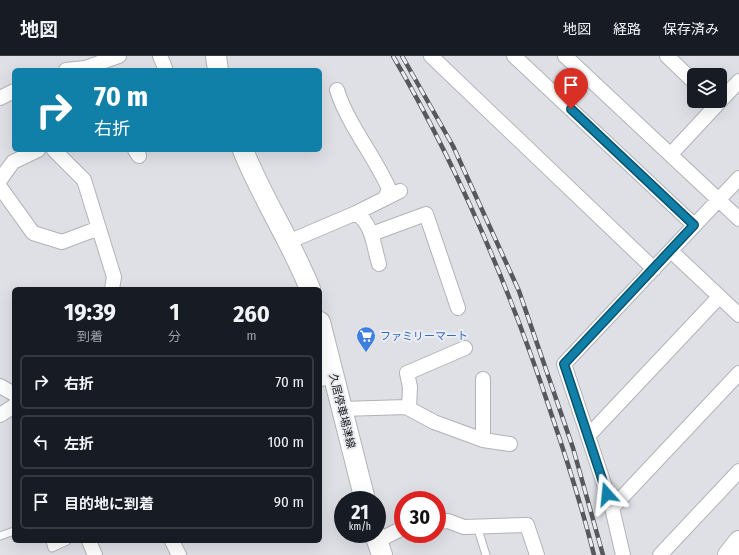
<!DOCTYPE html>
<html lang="ja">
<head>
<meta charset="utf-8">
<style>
  body { margin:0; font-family:"Fira Sans Condensed","Noto Sans JP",sans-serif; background:#20242c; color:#f1f3f6; height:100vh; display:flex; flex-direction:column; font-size:15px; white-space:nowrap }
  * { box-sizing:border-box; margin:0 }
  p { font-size:13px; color:#9ea1a6 }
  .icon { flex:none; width:22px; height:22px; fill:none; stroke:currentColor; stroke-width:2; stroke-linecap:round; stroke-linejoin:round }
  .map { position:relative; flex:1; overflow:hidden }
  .side { position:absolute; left:12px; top:231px; width:310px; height:256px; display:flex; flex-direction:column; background:#171b24; border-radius:6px; box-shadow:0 4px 16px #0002 }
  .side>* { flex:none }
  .banner { position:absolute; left:12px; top:12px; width:310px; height:84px; border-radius:6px; box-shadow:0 4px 16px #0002; background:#1180a8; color:#fff; overflow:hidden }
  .buttons { position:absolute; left:687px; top:12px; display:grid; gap:8px }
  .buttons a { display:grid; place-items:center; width:40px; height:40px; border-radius:6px; background:#171b24; box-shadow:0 4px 16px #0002; font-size:20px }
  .speed { position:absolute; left:334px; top:435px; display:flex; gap:8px; font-size:20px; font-weight:700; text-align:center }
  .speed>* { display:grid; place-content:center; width:52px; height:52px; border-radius:50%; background:#171b24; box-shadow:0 4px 16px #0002; line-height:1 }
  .speed small { font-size:10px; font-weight:400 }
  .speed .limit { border:6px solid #d22; background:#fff; color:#111 }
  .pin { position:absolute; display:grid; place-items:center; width:34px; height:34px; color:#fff; margin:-41px -17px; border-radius:50% 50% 50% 0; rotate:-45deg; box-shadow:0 0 4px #0007 }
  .pin .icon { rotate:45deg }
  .me { position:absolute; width:44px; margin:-22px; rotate:342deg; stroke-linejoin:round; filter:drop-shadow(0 0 3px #0008) }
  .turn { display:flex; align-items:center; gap:14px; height:84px; padding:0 16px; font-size:18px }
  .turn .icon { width:52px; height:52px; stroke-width:2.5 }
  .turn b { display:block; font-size:28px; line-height:34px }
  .eta { display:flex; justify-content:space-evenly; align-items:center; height:68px; text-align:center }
  .eta b { font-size:24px; font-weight:700; line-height:28px }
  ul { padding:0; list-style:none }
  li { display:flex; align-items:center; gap:12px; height:54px; margin:0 8px 6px; padding:0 8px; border:2px solid #363941; border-radius:6px }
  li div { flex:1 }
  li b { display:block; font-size:15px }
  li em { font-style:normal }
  header { display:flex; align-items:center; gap:24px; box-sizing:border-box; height:56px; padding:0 20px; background:#171b24; border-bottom:1px solid #363941 }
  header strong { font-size:19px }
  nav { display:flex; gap:22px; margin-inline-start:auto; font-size:14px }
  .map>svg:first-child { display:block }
</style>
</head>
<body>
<header>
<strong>地図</strong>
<nav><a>地図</a><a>経路</a><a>保存済み</a></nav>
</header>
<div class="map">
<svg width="739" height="499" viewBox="0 0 739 499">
  <rect width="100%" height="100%" fill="#dee0e5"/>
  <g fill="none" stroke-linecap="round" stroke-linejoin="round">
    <defs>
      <path id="lane" d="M477,470L486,499
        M0,480L14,475
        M50,485L52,492L67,485"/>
      <path id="street" d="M160,0L165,12
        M431,0L654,213
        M514,0L694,169
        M565,0L739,163
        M667,0L694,26
        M66,14L85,12L119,0
        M337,34C348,69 374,99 389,133L385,142
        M0,42L14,35
        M54,94L84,124L114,221L112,233
        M135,94L139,100
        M671,98L739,25
        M0,124L13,106L38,94
        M0,131L33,177L62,186L99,172
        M356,157C373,169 373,188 379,208
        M371,176H377L426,158L458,252
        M288,186L356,157L400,135
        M671,195L739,259
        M320,323L334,321
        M0,330L14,338
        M409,352L410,331L407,317L465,292
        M342,353L406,351L434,366L483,384L510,388
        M0,359L14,350
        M588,380L719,241
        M483,384V323
        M612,452L739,317
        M437,466L448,465L464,471L527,469L537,499
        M89,485L95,499
        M172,485L179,499
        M377,485L403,472
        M623,499L612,452L564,308L739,122
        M660,499L739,415"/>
      <path id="secondary" d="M216,0L218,14
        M243,94C262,142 291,185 310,233
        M320,266L365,444
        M375,478L382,499
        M728,499L739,485"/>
    </defs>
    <use href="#lane" stroke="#b1b3b8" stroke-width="9"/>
    <use href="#street" stroke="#b1b3b8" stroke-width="16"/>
    <use href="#secondary" stroke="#b1b3b8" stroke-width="22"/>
    <use href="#lane" stroke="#fff" stroke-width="7"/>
    <use href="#street" stroke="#fff" stroke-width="14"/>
    <use href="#secondary" stroke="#fff" stroke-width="20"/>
    <defs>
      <path id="rail" d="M393,0C459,113 510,233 551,357C567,404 582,451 594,499
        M402,0L453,90L519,235L573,392L603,499"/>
    </defs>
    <use href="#rail" stroke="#57585b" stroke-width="4.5"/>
    <use href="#rail" stroke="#ebedf2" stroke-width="3" stroke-dasharray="9" stroke-linecap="butt"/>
  </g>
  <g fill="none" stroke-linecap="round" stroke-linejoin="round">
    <defs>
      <path id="route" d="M571,53L694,169L564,308L607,438"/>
    </defs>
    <use href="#route" stroke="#0b536d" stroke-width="10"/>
    <use href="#route" stroke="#1180a8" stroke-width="7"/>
  </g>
  <defs>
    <symbol id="supermarket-pin" viewBox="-11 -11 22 30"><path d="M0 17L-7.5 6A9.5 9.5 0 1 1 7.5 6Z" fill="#3f7fe0" stroke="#ebedf2"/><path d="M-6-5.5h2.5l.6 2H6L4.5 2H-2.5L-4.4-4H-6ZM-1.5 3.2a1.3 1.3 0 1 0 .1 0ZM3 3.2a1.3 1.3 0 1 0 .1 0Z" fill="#fff"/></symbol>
  </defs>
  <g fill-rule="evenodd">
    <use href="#supermarket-pin" x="355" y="269" width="22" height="30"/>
  </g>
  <g text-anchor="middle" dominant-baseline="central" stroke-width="4" stroke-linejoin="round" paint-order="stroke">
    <g font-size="11" fill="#366cbe" stroke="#ebedf2" text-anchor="start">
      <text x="380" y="280">ファミリーマート</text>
    </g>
    <g font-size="11" fill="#141517" stroke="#ebedf2">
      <text transform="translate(342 355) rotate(76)">久居停車場津線</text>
    </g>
  </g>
</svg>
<div class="buttons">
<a><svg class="icon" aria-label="layers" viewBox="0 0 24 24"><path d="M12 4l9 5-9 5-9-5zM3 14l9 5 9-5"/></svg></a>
</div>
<div class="speed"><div>21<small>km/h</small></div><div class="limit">30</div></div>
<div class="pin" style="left:571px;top:53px;background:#d93025"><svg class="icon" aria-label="arrive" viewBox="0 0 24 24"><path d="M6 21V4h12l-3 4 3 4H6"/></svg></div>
<svg class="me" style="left:607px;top:438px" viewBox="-20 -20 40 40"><path d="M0-17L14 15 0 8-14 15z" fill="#1180a8" stroke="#fff" stroke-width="4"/></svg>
<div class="banner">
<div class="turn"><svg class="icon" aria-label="right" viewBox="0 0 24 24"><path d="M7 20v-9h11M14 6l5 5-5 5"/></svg><div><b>70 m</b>右折</div></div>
</div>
<section class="side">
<div class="eta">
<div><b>19:39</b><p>到着</p></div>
<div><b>1</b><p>分</p></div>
<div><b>260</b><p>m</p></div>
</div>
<ul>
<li><svg class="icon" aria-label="right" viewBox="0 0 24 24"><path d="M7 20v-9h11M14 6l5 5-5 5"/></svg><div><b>右折</b></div><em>70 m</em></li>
<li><svg class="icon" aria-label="left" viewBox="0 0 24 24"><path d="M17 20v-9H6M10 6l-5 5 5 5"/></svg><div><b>左折</b></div><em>100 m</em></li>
<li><svg class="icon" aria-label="arrive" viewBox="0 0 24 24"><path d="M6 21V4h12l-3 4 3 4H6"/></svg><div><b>目的地に到着</b></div><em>90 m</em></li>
</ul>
</section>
</div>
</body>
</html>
